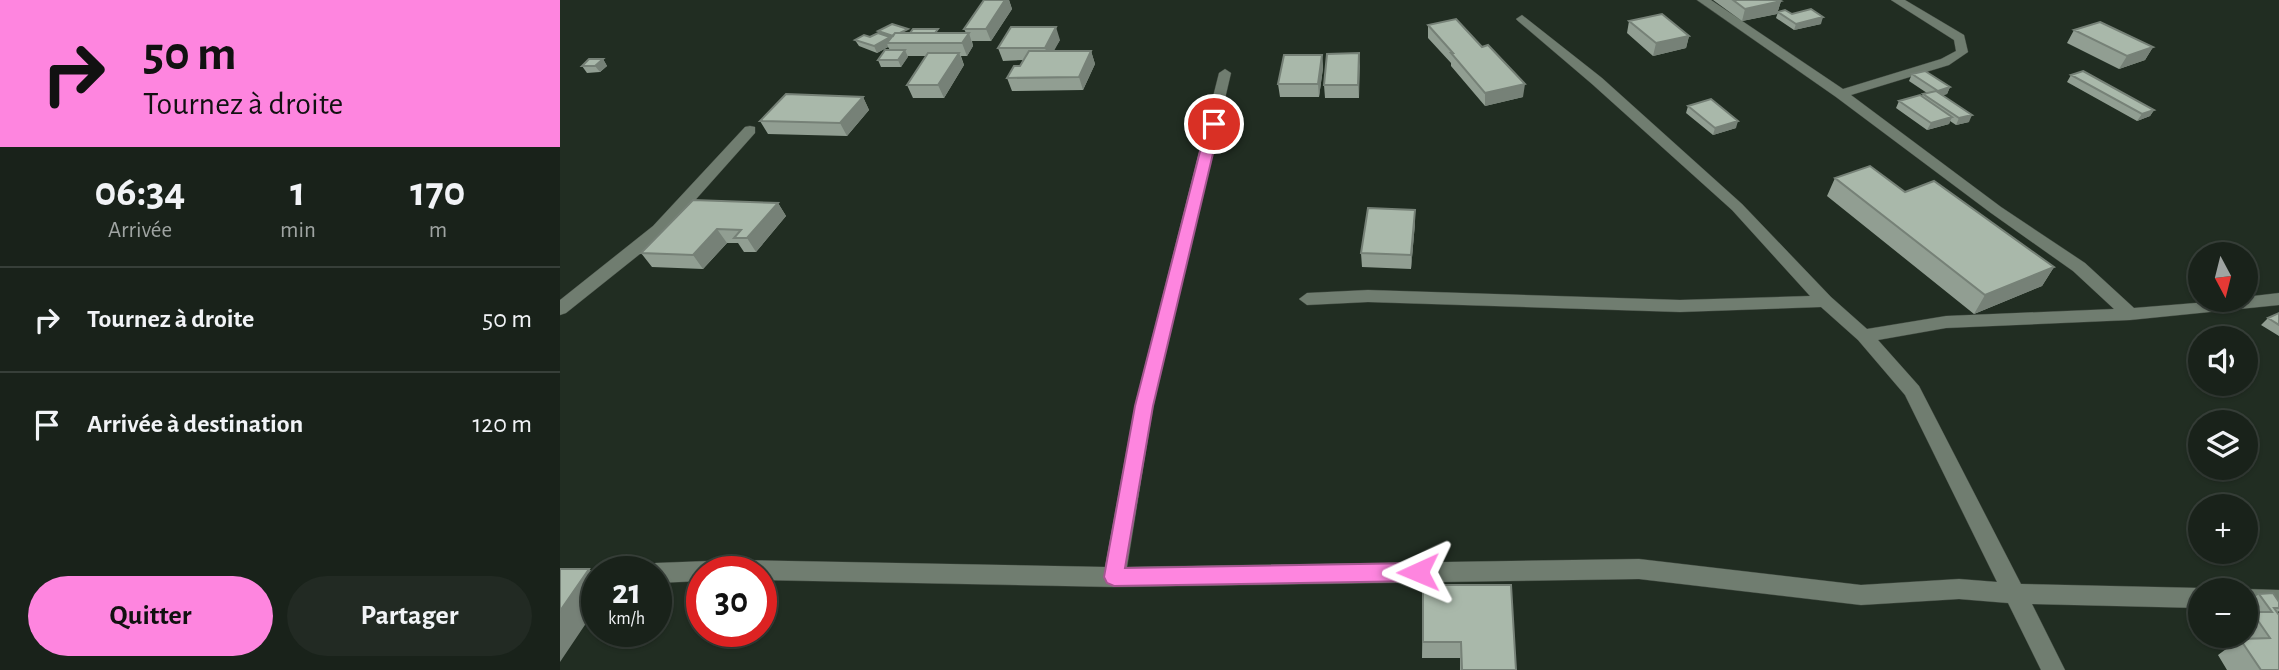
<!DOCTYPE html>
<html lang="fr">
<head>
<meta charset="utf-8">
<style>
  body { margin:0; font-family:"Alegreya Sans",sans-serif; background:#222a23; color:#f1f3f6; height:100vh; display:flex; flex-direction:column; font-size:26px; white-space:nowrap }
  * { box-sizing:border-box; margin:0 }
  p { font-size:23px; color:#9fa4a2 }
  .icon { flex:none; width:38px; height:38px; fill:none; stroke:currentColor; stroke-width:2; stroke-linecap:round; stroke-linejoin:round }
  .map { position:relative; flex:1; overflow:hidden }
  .side { display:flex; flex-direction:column; background:#19221a; width:560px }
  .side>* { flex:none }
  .guide { background:#fe85df; color:#111; overflow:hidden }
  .needle { width:46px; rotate:173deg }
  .tools { position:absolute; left:1628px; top:242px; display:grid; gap:14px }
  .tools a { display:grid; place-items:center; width:70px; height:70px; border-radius:50%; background:#19221a; box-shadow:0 2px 5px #0004,0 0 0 2px #373f39; font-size:35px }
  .speed { position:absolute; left:21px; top:556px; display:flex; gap:14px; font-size:35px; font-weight:700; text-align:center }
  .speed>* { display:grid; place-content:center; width:91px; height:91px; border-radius:50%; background:#19221a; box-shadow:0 2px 5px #0004,0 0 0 2px #373f39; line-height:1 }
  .speed small { font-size:18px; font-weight:400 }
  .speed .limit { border:10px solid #d22; background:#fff; color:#111 }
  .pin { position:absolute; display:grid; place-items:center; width:60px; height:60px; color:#fff; margin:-30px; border:4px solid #fff; border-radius:50%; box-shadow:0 2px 7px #0007 }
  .me { position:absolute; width:77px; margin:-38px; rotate:269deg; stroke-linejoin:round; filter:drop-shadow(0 0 5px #0008) }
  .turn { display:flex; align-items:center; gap:24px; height:147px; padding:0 28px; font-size:32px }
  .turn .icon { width:91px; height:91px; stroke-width:2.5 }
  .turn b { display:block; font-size:49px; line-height:60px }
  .eta { display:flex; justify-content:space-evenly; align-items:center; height:119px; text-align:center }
  .eta b { font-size:42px; font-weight:700; line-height:49px }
  .action { display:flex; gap:14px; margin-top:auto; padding:14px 28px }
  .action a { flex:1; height:80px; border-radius:42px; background:#fe85df; color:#111; font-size:28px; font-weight:700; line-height:80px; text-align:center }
  .action a+a { background:#222a23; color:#f1f3f6 }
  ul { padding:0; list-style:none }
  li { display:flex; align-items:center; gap:21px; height:105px; padding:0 28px; border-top:2px solid #373f39 }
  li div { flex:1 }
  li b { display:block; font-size:26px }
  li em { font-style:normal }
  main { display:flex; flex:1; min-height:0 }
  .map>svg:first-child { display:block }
</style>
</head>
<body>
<main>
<section class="side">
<div class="guide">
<div class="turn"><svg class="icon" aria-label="right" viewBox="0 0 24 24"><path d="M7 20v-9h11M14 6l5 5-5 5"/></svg><div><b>50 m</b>Tournez à droite</div></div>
</div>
<div class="eta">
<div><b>06:34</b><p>Arrivée</p></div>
<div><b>1</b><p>min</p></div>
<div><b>170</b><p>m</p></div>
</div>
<ul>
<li><svg class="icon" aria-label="right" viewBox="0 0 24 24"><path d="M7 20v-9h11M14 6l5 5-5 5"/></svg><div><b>Tournez à droite</b></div><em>50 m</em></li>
<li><svg class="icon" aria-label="arrive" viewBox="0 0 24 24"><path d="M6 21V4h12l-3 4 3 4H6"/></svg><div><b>Arrivée à destination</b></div><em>120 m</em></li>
</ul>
<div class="action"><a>Quitter</a><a>Partager</a></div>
</section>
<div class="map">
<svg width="1719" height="670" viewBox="0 0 1719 670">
  <rect width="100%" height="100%" fill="#212d22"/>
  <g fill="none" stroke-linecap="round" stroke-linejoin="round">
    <defs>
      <path id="street" d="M1137,0H1151L1283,89L1381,59L1396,51L1394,40L1331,0H1345L1404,35L1408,52L1389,65L1291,95L1441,207L1525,263L1574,308L1685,299V297L1719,293V305L1570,320L1386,328L1318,340L1359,386L1461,584L1640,588L1645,590H1640V608L1472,604L1505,670H1481L1448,603L1399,599L1301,605L1079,579L554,587L201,580V572H142V581L96,583V572H85L88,566L96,563L175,560L545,567L575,406L659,73L665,69L671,73L593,406L567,567L1079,559L1301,585L1399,579L1437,582L1345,395L1298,340L1261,307L1120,312L808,302L747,305L739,299L747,293L808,290L1120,300L1250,296L1172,210L1032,84L958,21L956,19L962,15L1042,78L1182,204L1271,297L1307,329L1386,316L1554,309L1513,271L1431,213L1276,97Z
        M190,126L195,127V133L105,234L6,313L0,315V300L93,226L185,127Z
        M1685,589L1719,590V610L1685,609V590H1683Z"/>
    </defs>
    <use href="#street" stroke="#3f483f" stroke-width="1"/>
    <use href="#street" fill="#707d70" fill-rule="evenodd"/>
  </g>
  <path fill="#919e92" d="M424,0H449L452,9L431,41H412L413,46L407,56H401L404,65L384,98H353L347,85L366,56H348L341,67H321L318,60L330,50L328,47L317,53L299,46L295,40L320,34L318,31L349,33H406L404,29Z
    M1153,0H1219L1221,1L1217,14L1182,21Z
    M1218,12L1232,14L1261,24L1234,30L1216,18Z
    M1069,21L1129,36L1126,48L1093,56L1067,33Z
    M868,25L922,47L963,97L925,106L891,66V63L868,38Z
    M1514,30L1593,47L1585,60L1559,69L1507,43Z
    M500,40L493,51H531L535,64L523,90L452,91L447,78L460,66L463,60L443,61L438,48Z
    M799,53V98H765L764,85Z
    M762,55L763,68L759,97H720L718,84Z
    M43,59L47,66L40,72L27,73L22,66Z
    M1352,74L1390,87L1387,94L1383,95L1409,122L1396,125L1390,121L1389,124L1367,130L1336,108L1339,101L1362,96L1363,94L1367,93L1349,81Z
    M1511,75L1594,110L1590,116L1577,121L1507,82Z
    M303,97L309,110L287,136L208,134L200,121Z
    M1128,106L1176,128L1153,135L1126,113Z
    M1275,178L1345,192L1494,267L1482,286L1414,314L1267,196Z
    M218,203L226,216L196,252H184L178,243H167L143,269L92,267L81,253Z
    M855,210V223L851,269L802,267L801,253Z
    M1719,313V336L1701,325L1708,318Z
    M863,585L956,670H900V658H862Z
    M1699,594L1719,602V611L1717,613L1719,670H1667L1658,655L1677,641L1674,635H1685V598L1689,601Z
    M1640,610V626L1633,615Z"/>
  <path fill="#768177" d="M445,0H449L452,9L431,41L426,29Z
    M1221,1L1217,14L1182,21L1185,9Z
    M1263,17L1261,24L1234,30L1236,24Z
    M496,27L500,40L489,60L485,48Z
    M409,33L413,46L407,56L402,43Z
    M1129,36L1126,48L1093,56L1096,43Z
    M330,37L333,43H327L328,47L317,53L314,46Z
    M1593,47L1585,60L1559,69L1567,56Z
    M345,50L348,57L341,67L338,60Z
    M531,51L535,64L523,90L519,77Z
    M399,53L404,65L384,98L378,85Z
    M799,53L800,66L799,98L798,85Z
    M762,55L763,68L759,97L758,84Z
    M43,59L47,66L40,72L35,66Z
    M965,84L963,97L925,106V93Z
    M1390,87L1387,94L1375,98L1378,91Z
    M303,97L309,110L287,136L280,123Z
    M1594,110L1590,116L1577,121L1582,114Z
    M1412,115L1409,122L1396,125L1399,118Z
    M1392,117L1389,124L1367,130L1371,123Z
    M1178,121L1176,128L1153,135L1155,128Z
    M218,203L226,216L196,252L187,238Z
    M855,210V223L851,269V255Z
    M157,229L167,243L143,269L133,255Z
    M1494,267L1482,286L1414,314L1425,295Z
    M29,569L37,575V607L0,662V611Z"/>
  <path fill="#a9b8aa" stroke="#768177" stroke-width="2" d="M424,0H445L426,29H404Z
    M1173,0H1219L1221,1L1185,9Z
    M1251,9L1263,17L1236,24L1218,12L1225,10L1232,14Z
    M1102,14L1129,36L1096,43L1069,21Z
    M896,19L922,47L928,45L965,84L925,93L891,53H893L868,25Z
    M1540,22L1593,47L1567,56L1514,30Z
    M332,24L348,29L340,33H335L333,36L318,31Z
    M451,27H496L485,48H438Z
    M353,29H378L375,33H350Z
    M318,33L330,37L314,46L295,40L304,35L310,37Z
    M335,33H409L402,43H327Z
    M325,50H345L338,60H318Z
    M469,51H531L519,77L447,78L454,66H460Z
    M368,53H399L378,85H347Z
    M799,53L798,85H764L767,54Z
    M724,55H762L758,84H718Z
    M29,59H43L35,66H22Z
    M1365,71L1390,87L1378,91L1352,74Z
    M1523,71L1594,110L1582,114L1511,75Z
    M1376,91L1412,115L1399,118L1363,94Z
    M226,94L303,97L280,123L200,121Z
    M1360,95L1392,117L1371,123L1339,101Z
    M1151,99L1178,121L1155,128L1128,106Z
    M1310,166L1345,192L1374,181L1494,267L1425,295L1275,178Z
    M133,200L218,203L187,238H174L181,230L157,229L133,255L81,253Z
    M808,208L855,210L851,255L801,253Z
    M1719,313V325L1708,318Z
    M0,569H29L0,611Z
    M863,585H951L956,670H902L901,642H863Z
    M1713,593L1719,602V608H1714L1719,615V670H1701L1680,639L1710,638L1692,612H1685V598H1687L1697,612H1712L1699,594Z"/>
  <path fill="#fe85df" stroke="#a55691" stroke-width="2" d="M654,120L660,124L593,406L565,568L858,563L865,566L868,572L865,579L858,581L554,586L547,583L544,577L575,406L647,124Z"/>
</svg>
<div class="tools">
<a><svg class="needle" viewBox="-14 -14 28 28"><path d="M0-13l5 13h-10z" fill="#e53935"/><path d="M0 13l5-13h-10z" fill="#9fa4a2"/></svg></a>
<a><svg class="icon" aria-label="sound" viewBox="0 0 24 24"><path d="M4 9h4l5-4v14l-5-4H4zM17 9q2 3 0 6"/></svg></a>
<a><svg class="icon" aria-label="layers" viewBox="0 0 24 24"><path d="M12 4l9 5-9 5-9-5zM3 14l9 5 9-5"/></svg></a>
<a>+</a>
<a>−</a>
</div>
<div class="speed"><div>21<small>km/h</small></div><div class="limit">30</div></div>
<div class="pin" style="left:654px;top:124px;background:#d93025"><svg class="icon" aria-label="arrive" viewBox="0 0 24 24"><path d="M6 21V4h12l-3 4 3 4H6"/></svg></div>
<svg class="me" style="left:858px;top:572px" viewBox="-20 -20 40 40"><path d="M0-17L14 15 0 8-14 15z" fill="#fe85df" stroke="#fff" stroke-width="4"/></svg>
</div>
</main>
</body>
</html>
